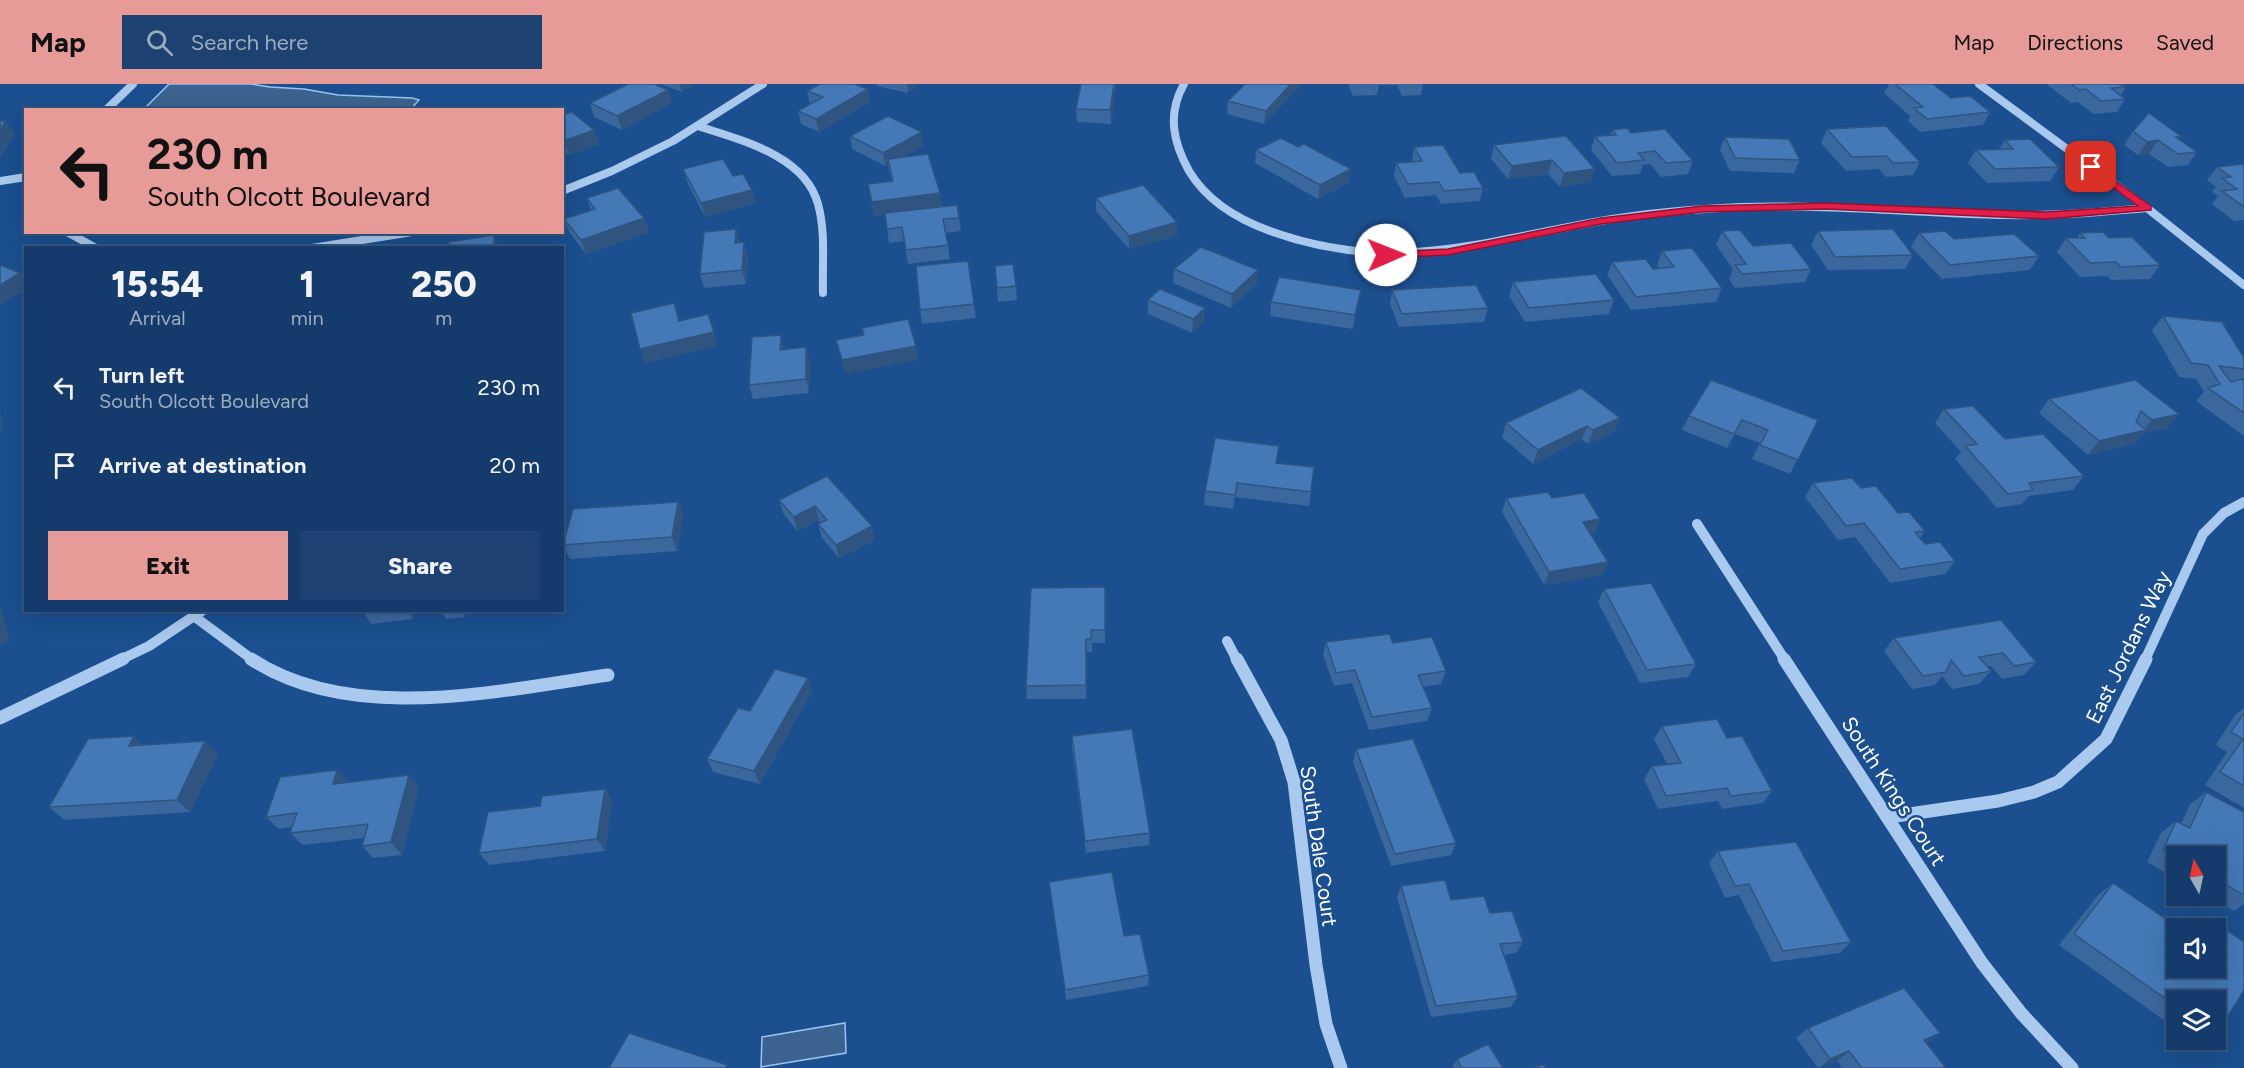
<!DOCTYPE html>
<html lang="en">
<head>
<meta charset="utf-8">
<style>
  body { margin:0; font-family:Figtree,sans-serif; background:#1d4271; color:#f1f3f6; height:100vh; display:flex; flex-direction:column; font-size:22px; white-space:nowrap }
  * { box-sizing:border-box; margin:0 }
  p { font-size:20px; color:#9dadc1 }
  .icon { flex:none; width:33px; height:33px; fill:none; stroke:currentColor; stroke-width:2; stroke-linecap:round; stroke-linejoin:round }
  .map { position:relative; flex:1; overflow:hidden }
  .details { position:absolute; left:24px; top:162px; width:540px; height:366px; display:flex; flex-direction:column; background:#143b6b; border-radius:0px; box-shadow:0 6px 24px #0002,0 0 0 2px #33557e }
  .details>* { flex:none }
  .banner { position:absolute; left:24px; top:24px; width:540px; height:126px; border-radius:0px; box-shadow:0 6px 24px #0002,0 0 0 2px #33557e; background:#e69b98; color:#111; overflow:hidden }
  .needle { width:39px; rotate:351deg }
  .tools { position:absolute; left:2166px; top:762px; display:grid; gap:12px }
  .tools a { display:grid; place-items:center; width:60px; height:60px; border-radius:0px; background:#143b6b; box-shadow:0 6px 24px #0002,0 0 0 2px #33557e; font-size:30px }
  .pin { position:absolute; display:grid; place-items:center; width:51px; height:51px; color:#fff; margin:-26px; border-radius:12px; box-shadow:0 3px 9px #0006 }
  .me { position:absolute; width:66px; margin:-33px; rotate:89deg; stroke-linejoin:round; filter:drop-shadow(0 0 4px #0008) }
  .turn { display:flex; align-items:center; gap:21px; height:126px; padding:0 24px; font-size:27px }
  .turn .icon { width:78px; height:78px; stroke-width:2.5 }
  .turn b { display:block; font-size:42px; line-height:51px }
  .eta { display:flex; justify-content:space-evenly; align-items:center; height:102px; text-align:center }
  .eta b { font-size:36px; font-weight:800; line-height:42px }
  .button { display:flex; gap:12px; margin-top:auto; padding:12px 24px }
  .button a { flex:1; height:69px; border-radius:0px; background:#e69b98; color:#111; font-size:24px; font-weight:800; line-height:69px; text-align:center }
  .button a+a { background:#1d4271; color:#f1f3f6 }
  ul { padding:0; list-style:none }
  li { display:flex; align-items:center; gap:18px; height:78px; padding:0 24px }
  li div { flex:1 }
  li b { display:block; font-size:22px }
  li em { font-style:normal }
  header { display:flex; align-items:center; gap:36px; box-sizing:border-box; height:84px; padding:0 30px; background:#e69b98; color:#111 }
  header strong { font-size:28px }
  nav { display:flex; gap:33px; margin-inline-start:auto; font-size:21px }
  .search { width:420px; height:54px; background:#1d4271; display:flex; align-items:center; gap:15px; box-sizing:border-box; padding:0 21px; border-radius:0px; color:#9dadc1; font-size:22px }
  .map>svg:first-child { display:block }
</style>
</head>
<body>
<header>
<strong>Map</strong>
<div class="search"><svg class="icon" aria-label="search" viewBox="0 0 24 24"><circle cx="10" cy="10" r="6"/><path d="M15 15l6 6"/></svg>Search here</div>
<nav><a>Map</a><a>Directions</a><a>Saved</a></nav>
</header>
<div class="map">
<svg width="2244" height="984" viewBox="0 0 2244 984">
  <rect width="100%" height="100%" fill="#1b4f8f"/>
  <path fill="#3c6290" stroke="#9cc4f0" stroke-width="1.5" d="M169,0H251L270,3L304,5L338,11L412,14L419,16L410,26L144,25Z
    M845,939L846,969L761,983L762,953Z"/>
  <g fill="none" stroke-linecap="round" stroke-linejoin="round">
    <path stroke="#a9c9ee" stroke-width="8" d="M1184,0C1167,30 1173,58 1189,87C1207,117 1237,135 1270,147C1391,191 1480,158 1600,137C1646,129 1694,125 1741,123C1829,120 1918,129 2006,131C2054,132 2100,128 2147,124
      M1979,0L2147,124L2244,201
      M106,26L133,0
      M698,42C740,56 805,71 818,120C826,149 822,180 823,209
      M0,97L26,93
      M562,107L612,87L673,57L763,0
      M67,148L96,164
      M312,164L412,148"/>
    <path stroke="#a9c9ee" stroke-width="10" d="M1697,440L1785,576
      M195,533L253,576
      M1227,557L1237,576
      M120,576L149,562L203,526
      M2145,576L2203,450L2224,429L2244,418"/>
    <path stroke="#a9c9ee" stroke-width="13" d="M251,575C351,641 497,607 608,591
      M1237,575L1281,656L1294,698L1316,881L1326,940L1341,984
      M1784,575L1982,879L2021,929L2072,984
      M0,634L123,575
      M1889,733L1998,717L2034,708L2058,698L2106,655L2146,575"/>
  </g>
  <path fill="#3a679d" d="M661,0H695L682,8Z
    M877,0H919L908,9L877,2Z
    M1081,0H1116L1111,40L1077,38L1076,25Z
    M1245,0H1302L1264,40L1227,30L1228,17Z
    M1348,0H1423L1421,11L1402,12L1397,1H1379L1377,11L1353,12Z
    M1889,0H1933L1951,14L1990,28L1983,41L1920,48L1908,37L1910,32L1884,9Z
    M2046,0H2119L2126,3L2121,11L2125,15L2117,28L2093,30L2078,18L2071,19Z
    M807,7L870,18L819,48L801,40L798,27L810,20Z
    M590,19H672L622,46L594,33Z
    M562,31L594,46L599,60L569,71L562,65Z
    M1827,45L1920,78L1913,91L1886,93L1879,85L1846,87L1821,59Z
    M1612,46L1631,49L1693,77L1688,90L1661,93L1650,80L1643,81L1640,90L1612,92L1591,66L1595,52L1610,51Z
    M2133,47L2180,56L2197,68L2188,81L2168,83L2149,70L2138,71L2124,61Z
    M850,52L923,62L902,73L940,109L942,123L959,134L961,147L946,149L950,175L908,180L904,157L889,159L885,131L874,132L868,100L892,97L888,81L885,82L852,65Z
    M1566,52L1591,98L1560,103L1548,90L1508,95L1491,75L1494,61Z
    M1725,53L1800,76L1794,89L1730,87L1720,66Z
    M2005,56L2059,83L2050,97L1987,99L1968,79L1976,66L1999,65Z
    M1414,63L1483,104L1480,117L1441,120L1436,111L1405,114L1394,92L1396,79L1412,78Z
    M1256,66L1349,98L1318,115L1255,79Z
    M2244,80V136L2234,137L2212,120L2218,112L2212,108L2216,103L2207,96L2217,83Z
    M683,85L733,92L752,106L756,119L705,133L687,98Z
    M587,114L649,148L586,170L570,149L564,135L591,126Z
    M1096,114L1177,151L1129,165L1096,127Z
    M736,145L740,158L748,172L746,200L704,204L700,190Z
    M1722,147L1753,162L1811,185L1805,198L1735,204L1729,195L1733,185L1716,161Z
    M1818,147L1913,171L1905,185L1828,186L1811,161Z
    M1919,149L1954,155L2039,172L2030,186L1942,195L1911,163Z
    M2080,149L2109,154L2160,181L2150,195L2111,196L2107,192L2080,193L2057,168L2066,154H2077Z
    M1662,167L1722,204L1716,218L1631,226L1607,191L1612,178L1653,185L1659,184L1657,181Z
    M968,177L976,234L922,240L920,226Z
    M995,182L1016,202L1017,216L998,218Z
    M1174,185L1258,186L1256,200L1231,224L1173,199Z
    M1513,198L1614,216L1609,230L1525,238L1509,212Z
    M1361,206L1353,245L1270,232L1271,218Z
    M1392,206L1488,224L1484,238L1399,243L1390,220Z
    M1148,216L1204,238L1192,249L1148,230Z
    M2163,232L2244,274V294L2242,296L2244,297V352L2196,317L2204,308L2196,295L2179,293L2152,246Z
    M784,266L810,277L809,309L753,315L749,301Z
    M2049,315L2179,330L2167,344L2143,349L2134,360L2088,371L2039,329Z
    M1944,325L2005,355L2084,392L2073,406L2029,412L2022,420L1997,424L1955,375L1961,368L1935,339Z
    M1689,332L1818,336L1790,390L1752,375L1760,359L1735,350L1727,364L1682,346Z
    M1620,334L1614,348L1588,360L1582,355L1533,380L1502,353L1506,339Z
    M1276,379L1311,408L1309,422L1235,413L1233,425L1204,421L1205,407Z
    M827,392L875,456L839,474L822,454L818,440L821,439L819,436L797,447L783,429L779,416Z
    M1813,399L1861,404L1925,447L1920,454L1925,460L1955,477L1945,490L1890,499L1855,453L1838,456L1805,413Z
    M1506,414H1552L1600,435L1595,449L1590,450L1602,491L1544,501L1502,428Z
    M678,418L683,431L677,467L570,475L563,461Z
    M1105,503V559H1092V568H1087L1086,615H1027L1026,602Z
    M1604,505L1696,580L1688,593L1640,599L1598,518Z
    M362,526H415L413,535L371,540Z
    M440,526H467L465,533L446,535Z
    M2001,536L2036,578L2024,591L2002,595L1991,582L1987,583L1991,587L1979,600L1952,605L1942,592L1935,601L1912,605L1884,567L1894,554Z
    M1326,558L1393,559L1446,587L1441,600L1423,603L1432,624L1427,637L1369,646L1352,599L1334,602L1323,571Z
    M808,594L812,607L760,700L713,688L707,675L750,627Z
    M2244,624V724L2205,701L2227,668L2216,661L2235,631Z
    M1662,642L1727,654L1772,707L1763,719L1722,725L1718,717L1658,725L1644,695L1652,682L1667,680L1654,655Z
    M1072,652L1150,749L1149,761L1086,769L1072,664Z
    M1356,665L1456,759L1451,771L1391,782L1353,678Z
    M218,670L190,728L64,736L49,723Z
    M347,698L419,703L402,771L373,774L362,762L364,754L303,761L290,749L292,743L279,745L266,733Z
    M605,705L612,717L605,767L489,781L479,769Z
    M2206,708L2244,728V820L2234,827L2206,812H2216V772H2176V795L2147,778L2161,749L2176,737L2181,740L2190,720Z
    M1718,767L1851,858L1840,869L1772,878L1739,811L1725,814L1709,779Z
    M1049,798L1124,852L1149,891L1148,902L1066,916Z
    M2113,799L2179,844H2176V884H2216V844H2198L2211,836L2244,858V906L2217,950L2216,951V916H2176V945L2059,861L2098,811Z
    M1401,802L1451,816L1490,829L1523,858L1516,869L1504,871L1518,912L1511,923L1431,933L1397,813Z
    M1808,944L1940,949L1927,959L1946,984H1842L1837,977L1818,984L1796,954Z
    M2191,956H2208L2198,961Z
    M1457,975L1503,984H1452Z"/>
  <path fill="#305480" d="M679,0H695L682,8Z
    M907,0H919L908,9Z
    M1114,0H1116V3L1111,40L1110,26Z
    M1291,0H1302L1264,40L1266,27Z
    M868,5L870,18L819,48L816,35Z
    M668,6L672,19L622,46L617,32Z
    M6,37L15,50L1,73H0V45Z
    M594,46L599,60L569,71L564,57Z
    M922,48L923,62L889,81L888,75V81L885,82L883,69Z
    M2158,56L2149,70L2138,71L2147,58Z
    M1552,76L1548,90L1508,95L1512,82Z
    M1351,85L1349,98L1318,115L1320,101Z
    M1595,85L1591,98L1560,103L1564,89Z
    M752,106L756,119L705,133L701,119Z
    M940,109L942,123L874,132L872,118Z
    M644,134L649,148L586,170L581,156Z
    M1177,138V151L1129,165V152Z
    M736,145L740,158L735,159Z
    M494,151L500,164H494Z
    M744,158L748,172L746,200L742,186Z
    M1258,186L1256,200L1231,224L1232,210Z
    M20,189L26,195V206L0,221V201Z
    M1361,206L1359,220L1353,245L1355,231Z
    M1205,224L1204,238L1192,249L1193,235Z
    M714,248L718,262L645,279L640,265Z
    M781,251L784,265V280L780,266Z
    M916,262L918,276L845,290L842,276Z
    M806,263L810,277L809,309L806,295Z
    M0,322L3,348L0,349Z
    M2179,330L2167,344L2143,349L2134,360L2088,371L2099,357L2143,347L2152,336Z
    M1620,334L1614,348L1588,360L1593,346Z
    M1587,342L1582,355L1533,380L1538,366Z
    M678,418L683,431L677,467L672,453Z
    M815,422L819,436L797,447L794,433Z
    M1600,435L1595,449L1577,452L1583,438Z
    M872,442L875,456L839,474L836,461Z
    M1608,478L1602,491L1544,501L1549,488Z
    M0,520L10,557L0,561Z
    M407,526H415L413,535Z
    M461,526H467L465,533Z
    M1086,555L1087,568L1086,615Z
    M808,594L812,607L760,700L754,687Z
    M134,652L148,665L129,662Z
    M205,657L218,670L190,728L177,716Z
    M337,686L348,699L333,700Z
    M409,691L419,703L402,771L391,758Z
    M605,705L612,717L605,767L597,755Z
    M1940,949L1926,960L1924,956Z
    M1849,967L1837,977L1819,984L1830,975Z"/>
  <path fill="#4478b7" stroke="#305480" stroke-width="1.5" d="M628,0H654L668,6L617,32L590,19Z
    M820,0H854L868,5L816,35L798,27L823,13L807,7Z
    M1081,0H1114L1110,26L1076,25Z
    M1245,0H1291L1266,27L1228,17Z
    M1895,0H1933L1951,14L1970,12L1990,28L1927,35L1914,24L1923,23Z
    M2071,0H2119L2126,3L2111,4L2125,15L2101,17L2086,5L2079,6Z
    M572,28L594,46L564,57L562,56V31Z
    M2149,29L2182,53H2176L2197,68L2178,70L2158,56L2147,58L2133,47Z
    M888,32L922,48L883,69L850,52Z
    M0,37H6L0,45Z
    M1886,42L1920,78L1893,79L1886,72L1852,73L1827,45Z
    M1627,44L1631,49L1665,45L1693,77L1666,79L1655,67L1638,69L1644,76L1617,79L1595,52L1616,51L1612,46Z
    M1566,52L1595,85L1564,89L1552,76L1512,82L1494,61Z
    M1725,53L1789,55L1800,76L1735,74Z
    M1281,54L1298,63L1304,60L1351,85L1320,101L1256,66Z
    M2030,55L2059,83L1995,85L1976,66L2013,65L2005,56Z
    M1443,61L1460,89L1474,88L1483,104L1444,107L1439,98L1408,100L1396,79L1422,77L1414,63Z
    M928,70L940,109L872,118L868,100L893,97L888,75Z
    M723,75L733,92L743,90L752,106L701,119L683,85Z
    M2244,80V123L2222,107L2237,105L2222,94L2231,93L2217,83Z
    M1143,101L1177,138L1129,152L1096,114Z
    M618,104L644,134L581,156L564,135L595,125L587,114Z
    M957,121L959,134L943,135L948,161L906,166L902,143L887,145L885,129Z
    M736,145L735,159L744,158L742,186L700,190L704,148Z
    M1893,145L1913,171L1835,173L1818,147Z
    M1740,146L1753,162L1791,159L1811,185L1742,190L1735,181L1746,180L1722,147Z
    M1945,147L1954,155L2014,150L2039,172L1950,181L1919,149Z
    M2103,148L2109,154L2132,153L2160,181L2121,183L2116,178L2090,179L2066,154H2085L2080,149Z
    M494,151V164H448L449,158Z
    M1201,163L1258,186L1232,210L1174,185Z
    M1692,164L1722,204L1636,213L1612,178L1646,175L1653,185L1674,183L1662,167Z
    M968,177L974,220L920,226L916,182Z
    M1013,180L1016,202L997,204L995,182Z
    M0,181L20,189L0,201Z
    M1596,190L1614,216L1529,224L1513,198Z
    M1279,193L1361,206L1355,231L1271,218Z
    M1476,201L1488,224L1402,230L1392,206Z
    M1160,205L1205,224L1193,235L1148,216Z
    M674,219L679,237L708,230L714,248L640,265L631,229Z
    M2163,232L2222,238L2244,274V285L2219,282L2231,298L2242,295L2244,297V329L2208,304L2220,300L2208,281L2191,279Z
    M908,235L916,262L842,276L836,256L864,251L862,244Z
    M781,251L780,266L806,263V295L749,301L752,253Z
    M1711,296L1818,336L1798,376L1760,361L1768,346L1742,336L1734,350L1689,332Z
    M2135,296L2179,330L2152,336L2141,327L2136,338L2146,346L2099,357L2049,315Z
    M1581,304L1620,334L1593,346L1587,342L1538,366L1506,339Z
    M1973,322L2005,355L2043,350L2084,392L2029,399L2033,406L2008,410L1965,362L1977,360L1944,325Z
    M1215,354L1279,362L1276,379L1314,383L1311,408L1237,399L1235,411L1205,407Z
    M827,392L872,442L836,461L818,440L827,436L815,422L794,433L779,416Z
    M1852,394L1861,404L1876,402L1898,429L1909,428L1925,447L1915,448L1925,460L1940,458L1955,477L1900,485L1864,439L1846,442L1813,399Z
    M1548,408L1552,414L1584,409L1600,435L1583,438L1608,478L1549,488L1506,414Z
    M678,418L672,453L563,461L573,425Z
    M1651,499L1696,580L1647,586L1604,505Z
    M1105,503V546H1091V555H1086V601L1026,602L1031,504Z
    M2001,536L2036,578L2014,582L2003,569L1979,573L1991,587L1964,592L1951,576L1946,588L1923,592L1894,554Z
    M1389,550L1393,559L1432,553L1446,587L1418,591L1432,624L1372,633L1355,586L1336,589L1326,558Z
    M775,585L808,594L754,687L707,675L738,624L750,627Z
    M2244,629V702L2220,688L2243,655L2231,648Z
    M1717,635L1727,654L1742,652L1772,707L1731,712L1727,704L1666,712L1652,682L1681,679L1662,642Z
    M1132,645L1150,749L1085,757L1072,652Z
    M134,652L129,662L205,657L177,716L49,723L88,655Z
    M1413,655L1456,759L1395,770L1356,665Z
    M337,686L333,700L409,691L391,758L362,762L368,740L290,749L297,729L266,733L280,693Z
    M605,705L597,755L479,769L488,728L540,722L542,712Z
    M2206,708L2244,728V811L2216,795V772H2176V774L2163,766L2176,737L2190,744Z
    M1796,758L1851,858L1783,867L1749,800L1735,802L1718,767Z
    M1112,788L1124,852L1140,850L1149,891L1065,906L1049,798Z
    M1445,796L1451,816L1484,812L1490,829L1512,827L1523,858L1500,860L1518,912L1436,922L1401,802Z
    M2113,799L2179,844H2176V884H2216V844H2205L2211,836L2244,858V906L2217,950H2216V916H2176V922L2074,850Z
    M1904,904L1940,949L1924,956L1946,984H1862L1849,967L1830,975L1808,944Z
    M629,949L727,981L725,984H609Z
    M1488,960L1503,984H1462L1457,975Z
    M1543,980L1546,984H1535Z"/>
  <path fill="#e11d48" stroke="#92132f" stroke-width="1.5" d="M2091,80L2151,122V126L2047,135L1825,125L1702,128L1601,140L1448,171L1386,174L1380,171L1386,168L1448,165L1601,134L1702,122L1825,119L2047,128L2138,122L2088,85L2086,83Z"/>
  <g text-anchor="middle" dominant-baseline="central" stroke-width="5" stroke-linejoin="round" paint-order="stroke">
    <g font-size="21" fill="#fff" stroke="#1b4f8f">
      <text transform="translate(2128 563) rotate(-64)">East Jordans Way</text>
      <text transform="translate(1894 707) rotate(57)">South Kings Court</text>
      <text transform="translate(1319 762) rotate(82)">South Dale Court</text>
    </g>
  </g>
</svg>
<div class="tools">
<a><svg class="needle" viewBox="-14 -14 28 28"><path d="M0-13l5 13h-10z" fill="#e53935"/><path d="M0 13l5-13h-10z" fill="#9dadc1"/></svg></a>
<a><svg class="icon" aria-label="sound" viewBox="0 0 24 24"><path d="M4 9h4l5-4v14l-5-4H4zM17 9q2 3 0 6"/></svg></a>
<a><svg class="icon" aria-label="layers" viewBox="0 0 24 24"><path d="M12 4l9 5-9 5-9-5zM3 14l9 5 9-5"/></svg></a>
</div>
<div class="pin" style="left:2091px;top:83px;background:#d93025"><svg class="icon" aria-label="arrive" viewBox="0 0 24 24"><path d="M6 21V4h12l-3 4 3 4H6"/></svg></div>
<svg class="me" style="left:1386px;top:171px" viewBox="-20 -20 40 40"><circle r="19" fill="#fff"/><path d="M0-13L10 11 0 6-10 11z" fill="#e11d48"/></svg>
<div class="banner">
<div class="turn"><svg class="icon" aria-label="left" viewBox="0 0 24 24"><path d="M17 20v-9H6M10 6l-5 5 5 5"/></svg><div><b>230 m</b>South Olcott Boulevard</div></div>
</div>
<section class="details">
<div class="eta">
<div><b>15:54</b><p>Arrival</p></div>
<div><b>1</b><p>min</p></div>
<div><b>250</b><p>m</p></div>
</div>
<ul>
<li><svg class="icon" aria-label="left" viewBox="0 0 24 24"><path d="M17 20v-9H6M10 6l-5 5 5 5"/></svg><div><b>Turn left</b><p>South Olcott Boulevard</p></div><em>230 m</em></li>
<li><svg class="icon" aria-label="arrive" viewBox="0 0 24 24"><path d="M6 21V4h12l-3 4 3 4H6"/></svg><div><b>Arrive at destination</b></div><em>20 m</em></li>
</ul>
<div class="button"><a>Exit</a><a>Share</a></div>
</section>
</div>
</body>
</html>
